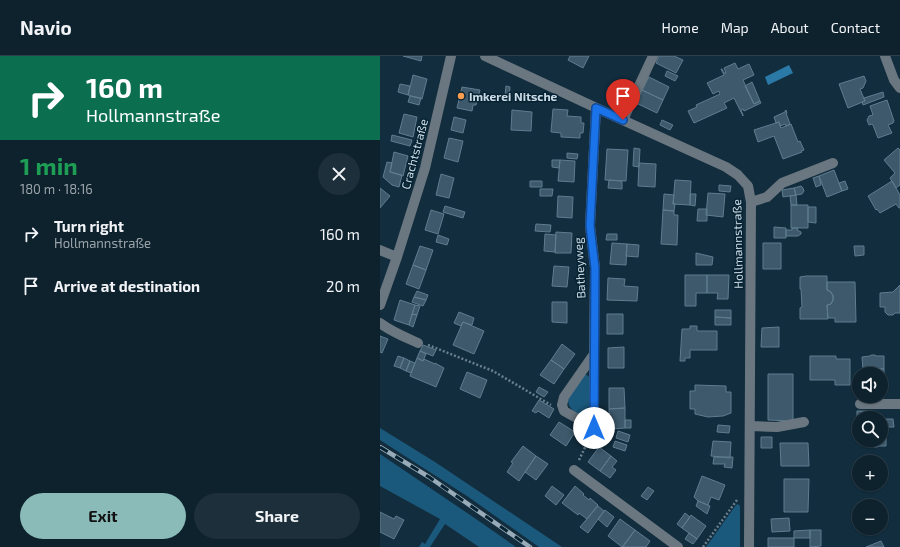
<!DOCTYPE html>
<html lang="en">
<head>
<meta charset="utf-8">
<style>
  body { margin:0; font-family:"Exo 2",sans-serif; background:#1c2f3a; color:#f1f3f6; height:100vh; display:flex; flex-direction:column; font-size:15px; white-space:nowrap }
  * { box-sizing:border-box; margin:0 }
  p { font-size:13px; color:#9ba4aa }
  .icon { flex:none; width:22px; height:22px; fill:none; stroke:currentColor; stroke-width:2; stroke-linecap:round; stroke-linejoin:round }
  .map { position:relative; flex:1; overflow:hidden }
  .details { display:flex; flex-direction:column; background:#0e222e; width:380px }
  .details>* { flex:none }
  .hud { background:#0b6e4f; color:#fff; overflow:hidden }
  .tools { position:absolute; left:472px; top:311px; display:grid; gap:8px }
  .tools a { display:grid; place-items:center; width:36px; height:36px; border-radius:50%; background:#0e222e; box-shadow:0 1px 3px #0004,0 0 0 1px #2e3f4a; font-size:20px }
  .pin { position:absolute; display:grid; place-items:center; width:34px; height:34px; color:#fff; margin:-41px -17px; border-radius:50% 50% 50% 0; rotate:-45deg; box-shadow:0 0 4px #0007 }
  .pin .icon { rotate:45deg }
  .me { position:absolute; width:44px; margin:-22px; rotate:0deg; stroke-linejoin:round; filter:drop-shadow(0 0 3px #0008) }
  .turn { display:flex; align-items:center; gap:14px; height:84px; padding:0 20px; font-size:18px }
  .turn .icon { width:52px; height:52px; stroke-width:2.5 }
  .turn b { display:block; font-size:28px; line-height:34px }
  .round { display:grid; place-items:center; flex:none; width:42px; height:42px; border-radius:21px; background:#1c2f3a }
  .head { display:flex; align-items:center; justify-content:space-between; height:68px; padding:0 20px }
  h1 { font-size:24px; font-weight:700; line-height:30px; color:#1e9e55 }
  .primary-button { display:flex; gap:8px; margin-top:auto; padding:8px 20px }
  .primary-button a { flex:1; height:46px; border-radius:24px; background:#8bbbb9; color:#111; font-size:16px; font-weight:700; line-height:46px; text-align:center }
  .primary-button a+a { background:#1c2f3a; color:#f1f3f6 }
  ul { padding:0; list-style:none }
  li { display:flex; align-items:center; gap:12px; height:52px; padding:0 20px }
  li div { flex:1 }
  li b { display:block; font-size:15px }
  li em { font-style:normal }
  header { display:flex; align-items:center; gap:24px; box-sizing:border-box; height:56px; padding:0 20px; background:#0e222e; border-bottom:1px solid #2e3f4a }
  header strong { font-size:19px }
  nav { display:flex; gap:22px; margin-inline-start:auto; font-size:14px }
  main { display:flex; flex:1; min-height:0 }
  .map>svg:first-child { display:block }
</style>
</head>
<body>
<header>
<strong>Navio</strong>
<nav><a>Home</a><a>Map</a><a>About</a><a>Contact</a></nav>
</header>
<main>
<section class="details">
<div class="hud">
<div class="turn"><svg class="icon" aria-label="right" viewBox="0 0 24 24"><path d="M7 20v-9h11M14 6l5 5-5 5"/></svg><div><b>160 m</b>Hollmannstraße</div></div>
</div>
<div class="head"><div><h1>1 min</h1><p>180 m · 18:16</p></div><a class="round"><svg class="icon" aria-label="close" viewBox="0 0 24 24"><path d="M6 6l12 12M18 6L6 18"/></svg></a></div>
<ul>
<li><svg class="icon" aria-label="right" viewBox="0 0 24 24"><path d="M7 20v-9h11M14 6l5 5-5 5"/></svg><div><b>Turn right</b><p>Hollmannstraße</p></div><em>160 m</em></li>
<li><svg class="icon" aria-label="arrive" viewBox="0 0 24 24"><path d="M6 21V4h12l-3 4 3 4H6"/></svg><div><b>Arrive at destination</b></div><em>20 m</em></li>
</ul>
<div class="primary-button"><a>Exit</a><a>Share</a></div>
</section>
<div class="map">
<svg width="520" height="491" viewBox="0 0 520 491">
  <rect width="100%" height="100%" fill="#122d3e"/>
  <path fill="#1b597c" d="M205,319H207L209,321V351L205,356L198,358C192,354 188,351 188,343Z
    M0,372L55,406L182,491H159L87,440L0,384Z
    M0,398L96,463L136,491H99L65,468L50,491H39L42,486L45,488L60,463L0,430Z
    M358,448L360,450V491H326L356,449Z"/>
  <path fill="#2a79a7" d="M409,9L413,17L388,29L385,21Z"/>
  <path fill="#3d596b" stroke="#5f7c90" d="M23,0H42L41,5Z
    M190,0H209L203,12L188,4Z
    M279,0H294L303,4L296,17L276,7Z
    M355,7L358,13L369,8L374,19L363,24L374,48L380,45L381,47L364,55L363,53L361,54L363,59V60L354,42L344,47L347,52L314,67L308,55L317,51L316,49L340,38L339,35L333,38L327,27L344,19L341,13H342L344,17H346L344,12Z
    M287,15L298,20L295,25L285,20Z
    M33,19L47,23L42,43L28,39Z
    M484,20L486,25L483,32L480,33L485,45L468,52L459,28Z
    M269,21L289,31L283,44L262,34Z
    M372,26L380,45L374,48L365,30Z
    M20,28L30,30L28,39L18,36Z
    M126,30L130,31L129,41L125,40Z
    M82,31L100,34L96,49H93L92,55L77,52Z
    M262,34L283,44L277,57L256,47Z
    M503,36L504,41L483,49L482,46L485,45L484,42Z
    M30,40L41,42L39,49L28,46Z
    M507,44L514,65L513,67L508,69L512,77L498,82L493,69L492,68L489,69L487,64L489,60L493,59L490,50Z
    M173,53L188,54L187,60L201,61V67H204L203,77H200V82L181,81V77L171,76Z
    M132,54L152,56L151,75L131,74Z
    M406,54L407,57H406L410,68L406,70L405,68L400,70L399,66L396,67L394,61L405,56V55Z
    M24,58L37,61L33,81L19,77Z
    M74,61L86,64L83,77L71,74Z
    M282,64L293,69L290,74L280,69Z
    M399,66L401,72L411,68L418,86L420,85L424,94L421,95L422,96L403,103L394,80L378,86L374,74Z
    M12,79L32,84L30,90L11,85Z
    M69,82L83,85L78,106L64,102Z
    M254,92L260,93L259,111L253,110Z
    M518,92L520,94V129L516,132L510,122L515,117L504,104Z
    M227,93L248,94L246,125L225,124Z
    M14,96L28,100L23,120L10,116Z
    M187,97L198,98L197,103L187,102Z
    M172,104H180L179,112L172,111Z
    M180,104L195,105L194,126L178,125Z
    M7,106L12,107L10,116L22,119L19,131L12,129L3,121Z
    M259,107L276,108L275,131L258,130Z
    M454,114L462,135L447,141L439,120Z
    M61,118L74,122L69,142L56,139Z
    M439,120L441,129L436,131L433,122Z
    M229,124L242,125V133L228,132Z
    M295,124L311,125L310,149L293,148Z
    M150,125H162V131H150Z
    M465,125L468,133L462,135L459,127Z
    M512,125L520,139V152H519L516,148L500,157L497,153L496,154L488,140Z
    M339,129L351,130L350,136L339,135Z
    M421,130L423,132L424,135L422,138L416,139L414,132Z
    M0,132L10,140L0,152Z
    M414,132L416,139L403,141L402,134Z
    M160,133H173L172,140H160Z
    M328,137L345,138L343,161L326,159Z
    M284,138L294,139L293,148H295L294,155L283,154Z
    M310,138H316L315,150L310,149Z
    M416,139L417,149H411L410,140Z
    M178,140L193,141L192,162L177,161Z
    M411,149H428V172H411Z
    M65,150L85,156L83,162L63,156Z
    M428,151H436V167L428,166Z
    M318,153H327V165H317Z
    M51,154L64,158L58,178L45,174Z
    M283,154L294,155V159H298L297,189L281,188Z
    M156,168L171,169L170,176L155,175Z
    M394,171L406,172V182H394Z
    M412,172H418L417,174L421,176V178L418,180H406V174H412Z
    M176,176L192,177L191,197H175Z
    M165,178L176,179L175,196L164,195Z
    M227,178H237V184H226Z
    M58,179L69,183L67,189L56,186Z
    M232,187L247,188L246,209L230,208Z
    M383,187H401V213H383Z
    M247,188L259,189L258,201L246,200Z
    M40,190L53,194L46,214L33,209Z
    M474,190H484V199L475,200Z
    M316,197L333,201L332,209H316Z
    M33,209L46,214L39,233L26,228Z
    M174,210L189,211L187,231L172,230Z
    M305,219H327V237H316V250H305Z
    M327,219H349L348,243H337L338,237H327Z
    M426,220H447V234L451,236L453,240V244L451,248L447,249L448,263H420V252L422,251L421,233H420V221Z
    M228,222L245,223L244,230L258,231L257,245L227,244Z
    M447,226H475L476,266H455V262H448L447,249L451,248L453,244V240L451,236L447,234Z
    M520,229V257H515L513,259H508L505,256V251H500V237L513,236Z
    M37,235L48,239L46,244L34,241Z
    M34,241L46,244L43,250L32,246Z
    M20,244L35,249L29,269L14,264Z
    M172,246H187V267L172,266Z
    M35,249L40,250L37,259L32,258Z
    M335,254H351V262L335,261Z
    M79,256L94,262L92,269L83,266L81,270L74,267Z
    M32,258L37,259L33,271L29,269Z
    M227,258H243V278H227Z
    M335,261L351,262V269H335Z
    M83,266L104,275L94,298L73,289Z
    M310,270H317V275H337V294H310V302H305V305H300L302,273H310Z
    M399,271V291H381L382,272Z
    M0,280L8,283L2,297L0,296Z
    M182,288L195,298L184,313L171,304Z
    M43,289L56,294L53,300L40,295Z
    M244,291V312H228V292Z
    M40,295L46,298L43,305L37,302Z
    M491,299H495L496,300H504V313L483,314L482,301L490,300Z
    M18,300L24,302L20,312L14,310Z
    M430,300H456V303H470V329H455V324H430Z
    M24,302L30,305L26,315L20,312Z
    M37,302L43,305L44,303L55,308V307L64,312L56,331L30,320Z
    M171,304L184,313L174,328L160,319Z
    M30,305L35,307L31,317L26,315Z
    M504,313V330H501V318H483V314Z
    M87,316L107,324L100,342L80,333Z
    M388,318H413V365L388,364Z
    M315,329L346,330V336H351V357L343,360L328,361L315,358V353H310V335H315Z
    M159,331L168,336L164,341L156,336Z
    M229,332H244L245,352L229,353Z
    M159,344L174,353L169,362L158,355L156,357L152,355Z
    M245,352V372L230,373L229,353Z
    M477,355H482V362H479V365H477Z
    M482,355H488L489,362H482Z
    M501,363H506V376H501Z
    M506,363H513L514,371H506Z
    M245,364H251V372H245Z
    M179,366L195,376L186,390L170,379Z
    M338,369L350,370L349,377L337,376Z
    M238,375L250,379L248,386L236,382Z
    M501,376H506V390H499L497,391H494L492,390H485V384H501Z
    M381,381H392V392H381Z
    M235,385L247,389L245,395L233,391Z
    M333,385L351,386L350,402L331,400Z
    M400,387H428L429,410H401Z
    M143,390L156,400L139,425L127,416L133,407L131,406Z
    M219,391L231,400L220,415L208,406Z
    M156,400L168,408L156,424L145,416Z
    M231,400L237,405L232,411L236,414L230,422L220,415Z
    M334,401H353L352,412L344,411L345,408H333Z
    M322,420L345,429L339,444L331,441L328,449L318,445L314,441Z
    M404,423H429L428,456H404Z
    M172,430L184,439L176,449L165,440Z
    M195,430L204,438L203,439L209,444L210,442L218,449L207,463L199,457L198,459L182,447Z
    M268,431L274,435L267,444L261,440Z
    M318,445L330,450L327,458L316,450Z
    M218,450L224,455L208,477L200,471Z
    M225,454L234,461L227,471L218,463Z
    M0,456L14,463L16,460L24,464L14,483L0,476Z
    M305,457L310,461L302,472L297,468Z
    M311,459L326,470L317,483L302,472Z
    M409,462L410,475L392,476L391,463Z
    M240,463L255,474L242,491L228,480Z
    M255,474L270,485L266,491H243Z
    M430,474V482H414V475Z
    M430,474H441V490L430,491Z
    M309,477L317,483L313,488L305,483Z
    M388,482H414V491H388Z
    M501,485L504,491H486Z"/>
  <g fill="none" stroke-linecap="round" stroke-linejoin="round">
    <path stroke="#6a808e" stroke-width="2.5" stroke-dasharray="2 2" stroke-linecap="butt" d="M48,289L113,315L171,349
      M199,404L210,381
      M323,491L357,444"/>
    <path stroke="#6b7780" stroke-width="10" d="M105,0L225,56L346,111L358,119L368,130L371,146L369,491
      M505,0L514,24L520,32
      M243,64L273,0
      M371,146L387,141L402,127L453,107
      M0,194L17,201
      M0,249L17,201L45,112L71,0
      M0,267C12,276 25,281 38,287
      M214,298V372L184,355L182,349L184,341L214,298L215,212L210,170L216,52
      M480,348H520
      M370,370L397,371L424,366
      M194,414L298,491"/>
    <defs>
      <path id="rail" d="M0,391L49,421L150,491"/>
    </defs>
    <use href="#rail" stroke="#98abb8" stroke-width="4.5"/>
    <use href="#rail" stroke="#072333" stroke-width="3" stroke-dasharray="9" stroke-linecap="butt"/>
  </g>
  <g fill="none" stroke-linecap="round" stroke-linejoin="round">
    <defs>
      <path id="route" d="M214,372L215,212L210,170L216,52L243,64"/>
    </defs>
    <use href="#route" stroke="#114b97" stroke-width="10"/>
    <use href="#route" stroke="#1a73e8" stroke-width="7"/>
  </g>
  <circle fill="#fb9e50" stroke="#072333" stroke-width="1.5" cx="81" cy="40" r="4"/>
  <g text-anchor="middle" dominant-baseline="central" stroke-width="3" stroke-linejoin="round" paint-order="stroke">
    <g font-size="12" font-weight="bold" fill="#cbdbe6" stroke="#072333" text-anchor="start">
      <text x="89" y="40">Imkerei Nitsche</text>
    </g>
    <g font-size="12" fill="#cbdbe6" stroke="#072333">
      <text transform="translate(34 98) rotate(-75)">Crachtstraße</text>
      <text transform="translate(357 188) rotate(-91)">Hollmannstraße</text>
      <text transform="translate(199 212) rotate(-93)">Batheyweg</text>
    </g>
  </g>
</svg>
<div class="tools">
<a><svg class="icon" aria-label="sound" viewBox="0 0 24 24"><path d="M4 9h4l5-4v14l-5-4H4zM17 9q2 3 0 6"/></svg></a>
<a><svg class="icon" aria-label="search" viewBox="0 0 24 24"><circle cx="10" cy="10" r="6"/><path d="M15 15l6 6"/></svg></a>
<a>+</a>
<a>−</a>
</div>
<div class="pin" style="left:243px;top:64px;background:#d93025"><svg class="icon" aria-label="arrive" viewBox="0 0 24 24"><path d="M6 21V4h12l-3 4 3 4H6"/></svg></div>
<svg class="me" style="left:214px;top:372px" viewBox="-20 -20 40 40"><circle r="19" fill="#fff"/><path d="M0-13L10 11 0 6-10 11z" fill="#1a73e8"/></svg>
</div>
</main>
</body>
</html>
